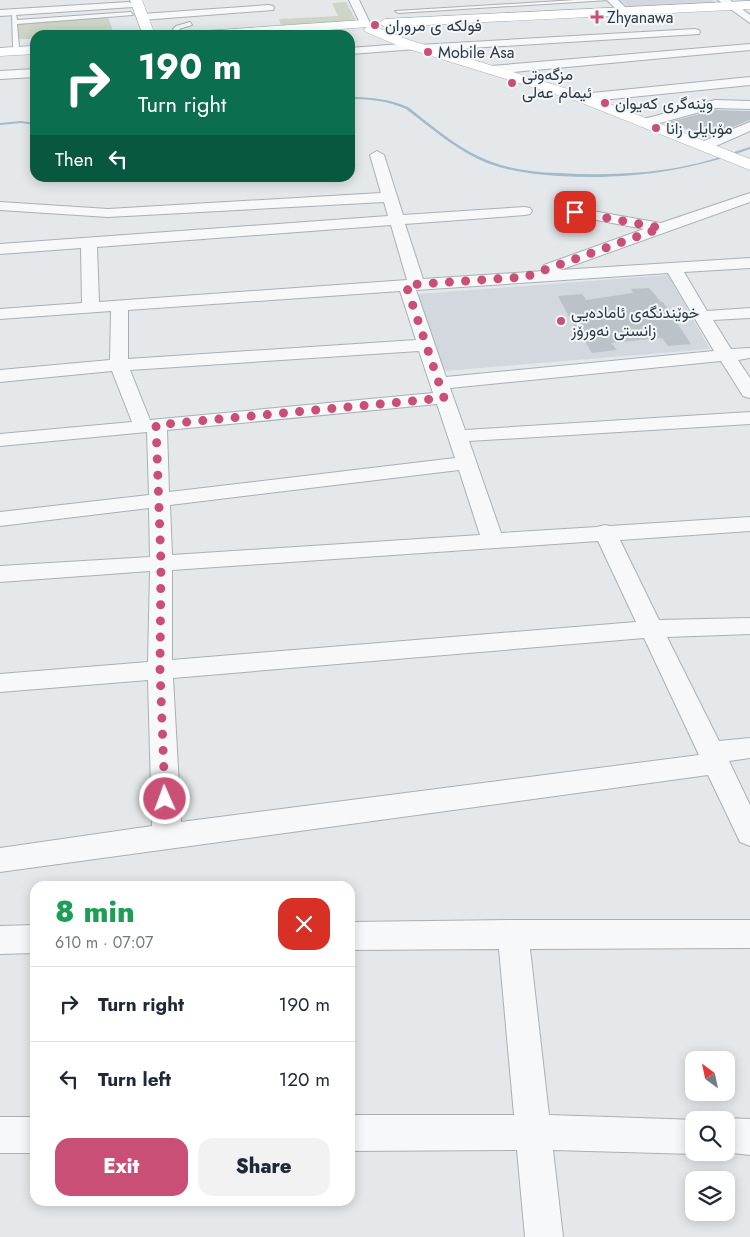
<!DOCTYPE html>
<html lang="en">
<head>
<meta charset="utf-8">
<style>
  body { margin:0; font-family:Jost,Vazirmatn,sans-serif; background:#f2f2f3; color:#1f2937; height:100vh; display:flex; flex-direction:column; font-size:19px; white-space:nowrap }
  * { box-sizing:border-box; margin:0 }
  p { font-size:16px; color:#747a83 }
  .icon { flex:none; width:28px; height:28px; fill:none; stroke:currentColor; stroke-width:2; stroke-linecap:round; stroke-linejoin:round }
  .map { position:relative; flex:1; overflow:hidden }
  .panel { position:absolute; left:30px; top:881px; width:325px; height:325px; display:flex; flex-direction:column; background:#fff; border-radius:15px; box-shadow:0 2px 12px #0003 }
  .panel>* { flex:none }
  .guide { position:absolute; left:30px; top:30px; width:325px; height:152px; border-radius:15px; box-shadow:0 2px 12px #0003; background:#0b6e4f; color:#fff; overflow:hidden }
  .needle { width:32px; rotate:327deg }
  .buttons { position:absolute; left:685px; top:1051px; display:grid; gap:10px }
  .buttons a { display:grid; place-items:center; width:50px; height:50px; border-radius:10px; background:#fff; box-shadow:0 2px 12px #0003; font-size:25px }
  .pin { position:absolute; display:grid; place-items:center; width:42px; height:42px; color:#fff; margin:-21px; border-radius:10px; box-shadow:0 2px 8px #0006 }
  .me { position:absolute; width:55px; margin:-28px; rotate:358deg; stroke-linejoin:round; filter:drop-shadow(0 0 4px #0008) }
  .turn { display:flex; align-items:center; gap:18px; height:105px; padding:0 25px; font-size:22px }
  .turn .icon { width:65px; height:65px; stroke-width:2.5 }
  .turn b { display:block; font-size:35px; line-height:42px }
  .then { display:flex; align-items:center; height:48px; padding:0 25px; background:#0003; gap:10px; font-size:19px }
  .round { display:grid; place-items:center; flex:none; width:52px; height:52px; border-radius:15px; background:#f2f2f3 }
  .overview { display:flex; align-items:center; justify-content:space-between; height:85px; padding:0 25px }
  h1 { font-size:30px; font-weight:800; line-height:38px; color:#1e9e55 }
  .button { display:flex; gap:10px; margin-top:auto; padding:10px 25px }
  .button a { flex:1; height:58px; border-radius:15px; background:#ca4f76; color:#fff; font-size:20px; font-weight:800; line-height:58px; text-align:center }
  .button a+a { background:#f2f2f3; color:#1f2937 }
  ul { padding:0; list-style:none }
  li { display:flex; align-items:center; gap:15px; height:75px; padding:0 25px; border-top:1px solid #e0e1e3 }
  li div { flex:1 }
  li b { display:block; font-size:19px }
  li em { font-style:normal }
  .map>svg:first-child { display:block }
</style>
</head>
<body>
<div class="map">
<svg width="750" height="1237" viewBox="0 0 750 1237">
  <rect width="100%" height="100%" fill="#e4e8eb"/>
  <path fill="#d2d8dd" d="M620,0H712L716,3L628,7Z
    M668,275L710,349L444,371L418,294Z"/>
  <path fill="#ccd5c6" d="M346,2L356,21L281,25L279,19L338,16L332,3Z
    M108,17L113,31L110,33L35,35V39H17L18,23Z"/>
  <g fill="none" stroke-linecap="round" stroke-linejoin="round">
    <path fill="#a1bbca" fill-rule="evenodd" d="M350,97C370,97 389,99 408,107C431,125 454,145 480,157C505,169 532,172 558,173C606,176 653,174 699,163C716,159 733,152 750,147V149C686,172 627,180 559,176C532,174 503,171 478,159C451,146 429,126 406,109C388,101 370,99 350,99Z
      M21,121L35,123V125L21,123L0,125V123Z"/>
  </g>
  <path fill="#bbc2c8" d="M715,110L750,111V120L707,138L669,122Z
    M649,288L661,302H663L691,344L668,346L662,338L611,343L617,350L592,353L582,336L580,337L558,296L582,294L586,300L633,293L631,289Z"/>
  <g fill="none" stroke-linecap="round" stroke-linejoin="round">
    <defs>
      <path id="lane" d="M576,0H609L398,13L395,11Z
        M131,12L133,15L17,24L19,47L16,49L13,47L12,14H16L17,20Z
        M190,22L192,25L179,29L182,35H176L173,29L176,26Z"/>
      <path id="street" d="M349,0H359L370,23L369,25H361Z
        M607,0H618L632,14L631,16H623Z
        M718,0H730L750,15V23Z
        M129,2L134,5L133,7L0,16V10Z
        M269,5L273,6L274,8L273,10L142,20L137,17L142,14Z
        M695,29L699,30L700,32L699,34L422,51L417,49L350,54V48L414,43L419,45Z
        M750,44V50L491,74L485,70L491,66Z
        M35,69V77L0,79V71Z
        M750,77V85L582,102L576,98L582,94Z
        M715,100L750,101V109L715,108L645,127L639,123L640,120Z
        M750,122V131L709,149L704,150L697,146L699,143Z
        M377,151L384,155L403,215L525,207L530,208L532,211L530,214L525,215L405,224L423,279L544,271L542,268L544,265L644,229L570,215L568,212L570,209L575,208L661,223L750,193V202L560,270L750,258V268L684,272L707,311L750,308V318L713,320L731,349L750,348V358L738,360L750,378V398L743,396L721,361L450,388L465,430L750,412V424L469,441L501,533L597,527L605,525L610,526L750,517V531L620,540L659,620L750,618V634L667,637L719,741L750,738V758L729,761L750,805V846L740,842L708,775L0,872V848L152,826L148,680L0,692V674L148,662L150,571L0,582V566L150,557L149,508L0,526V512L149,495L147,432L0,446V434L132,422L112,371L0,382V370L110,360L111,311L0,319V309L82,303L81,248L0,254V244L388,216L384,202L108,217L0,210V202L108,209L381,193L370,155ZM391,225L407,280L99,302L97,247ZM668,273L714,351L446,377L416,290ZM400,291L416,340L128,359V310ZM419,351L433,393L150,420L130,370ZM437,404L455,458L169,492L167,430ZM459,470L480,535L172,555L170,505ZM598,541L636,622L172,660V570ZM644,638L699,755L181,822L173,678Z
        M513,920H750V948L530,949L549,1115L698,1120H694V1152H697L694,1154L553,1150L563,1237H525L517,1150L350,1151V1115H514L499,949L350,950V922Z
        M35,925V953L0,954V926Z
        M0,1117H35V1153H0Z
        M726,1118L750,1119V1155L723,1152H726V1120H722Z"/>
      <path id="secondary" d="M130,0H142L155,35H143Z
        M370,25L409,40L587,95L750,159V170L577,101L399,46L366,32L364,29Z"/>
      <path id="primary" d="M750,1V9L385,27L379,23L385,19Z
        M364,20L370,24L368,27L259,35H199L205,31Z
        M35,46V54L0,56V48Z"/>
    </defs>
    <use href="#lane" stroke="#a9b0b5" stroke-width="2"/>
    <use href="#street" stroke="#a9b0b5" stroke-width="2"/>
    <use href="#secondary" stroke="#a9b0b5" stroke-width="1"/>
    <use href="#primary" stroke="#a4aeb7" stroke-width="1"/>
    <use href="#lane" fill="#f7f8fa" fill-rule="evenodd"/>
    <use href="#street" fill="#f7f8fa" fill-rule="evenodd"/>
    <use href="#secondary" fill="#fff" fill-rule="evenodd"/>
    <use href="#primary" fill="#fff" fill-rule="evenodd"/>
  </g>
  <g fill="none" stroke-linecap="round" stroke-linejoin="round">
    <path stroke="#ca4f76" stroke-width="9" stroke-dasharray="0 16.2" d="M165,799L160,669L161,563L156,425L444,398L406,285L525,277L661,228L575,212"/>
  </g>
  <g fill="#ca4f76" stroke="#f4f7f9" stroke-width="2">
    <path d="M594.5 9.5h5v5h5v5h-5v5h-5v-5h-5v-5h5z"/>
    <circle cx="375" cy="25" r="5"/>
    <circle cx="428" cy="52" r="5"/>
    <circle cx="512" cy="83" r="5"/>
    <circle cx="605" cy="103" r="5"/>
    <circle cx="656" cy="128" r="5"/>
    <circle cx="561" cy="321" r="5"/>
  </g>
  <g text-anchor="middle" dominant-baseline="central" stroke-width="4" stroke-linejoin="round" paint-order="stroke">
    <g font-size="16" fill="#2c3843" stroke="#f4f7f9" text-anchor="start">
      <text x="607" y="17">Zhyanawa</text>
      <text x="385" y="25">فولکه ی مروران</text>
      <text x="438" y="52">Mobile Asa</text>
      <text x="522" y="74">مزگەوتی<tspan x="522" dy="18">ئیمام عەلی</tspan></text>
      <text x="615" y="103">وێنەگری کەیوان</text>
      <text x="666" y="128">مۆبایلی زانا</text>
      <text x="571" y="312">خوێندنگەی ئامادەیی<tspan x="571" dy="18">زانستی نەورۆز</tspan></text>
    </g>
  </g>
</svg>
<div class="buttons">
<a><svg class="needle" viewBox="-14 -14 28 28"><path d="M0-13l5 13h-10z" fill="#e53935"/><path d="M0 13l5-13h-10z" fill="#747a83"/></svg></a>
<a><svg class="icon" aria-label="search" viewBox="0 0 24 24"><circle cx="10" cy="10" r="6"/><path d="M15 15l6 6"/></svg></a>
<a><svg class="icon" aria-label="layers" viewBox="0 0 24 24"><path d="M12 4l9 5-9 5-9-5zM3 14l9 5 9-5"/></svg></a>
</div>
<div class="pin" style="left:575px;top:212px;background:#d93025"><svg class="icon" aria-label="arrive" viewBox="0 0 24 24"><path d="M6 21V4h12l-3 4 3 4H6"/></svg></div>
<svg class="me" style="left:165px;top:799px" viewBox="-20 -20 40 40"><circle r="17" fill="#ca4f76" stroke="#fff" stroke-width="3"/><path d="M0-11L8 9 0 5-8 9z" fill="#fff"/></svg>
<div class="guide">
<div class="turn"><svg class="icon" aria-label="right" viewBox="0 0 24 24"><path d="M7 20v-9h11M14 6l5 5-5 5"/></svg><div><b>190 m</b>Turn right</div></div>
<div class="then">Then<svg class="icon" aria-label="left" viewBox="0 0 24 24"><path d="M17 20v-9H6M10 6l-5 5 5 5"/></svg></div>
</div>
<section class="panel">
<div class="overview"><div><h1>8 min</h1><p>610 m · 07:07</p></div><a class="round" style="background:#d93025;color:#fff"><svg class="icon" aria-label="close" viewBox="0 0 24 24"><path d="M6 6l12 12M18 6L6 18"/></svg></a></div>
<ul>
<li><svg class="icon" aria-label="right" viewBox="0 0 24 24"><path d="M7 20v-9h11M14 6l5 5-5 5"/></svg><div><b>Turn right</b></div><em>190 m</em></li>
<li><svg class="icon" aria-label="left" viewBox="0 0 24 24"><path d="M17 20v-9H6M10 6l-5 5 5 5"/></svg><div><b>Turn left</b></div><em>120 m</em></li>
</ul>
<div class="button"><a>Exit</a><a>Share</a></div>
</section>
</div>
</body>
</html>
